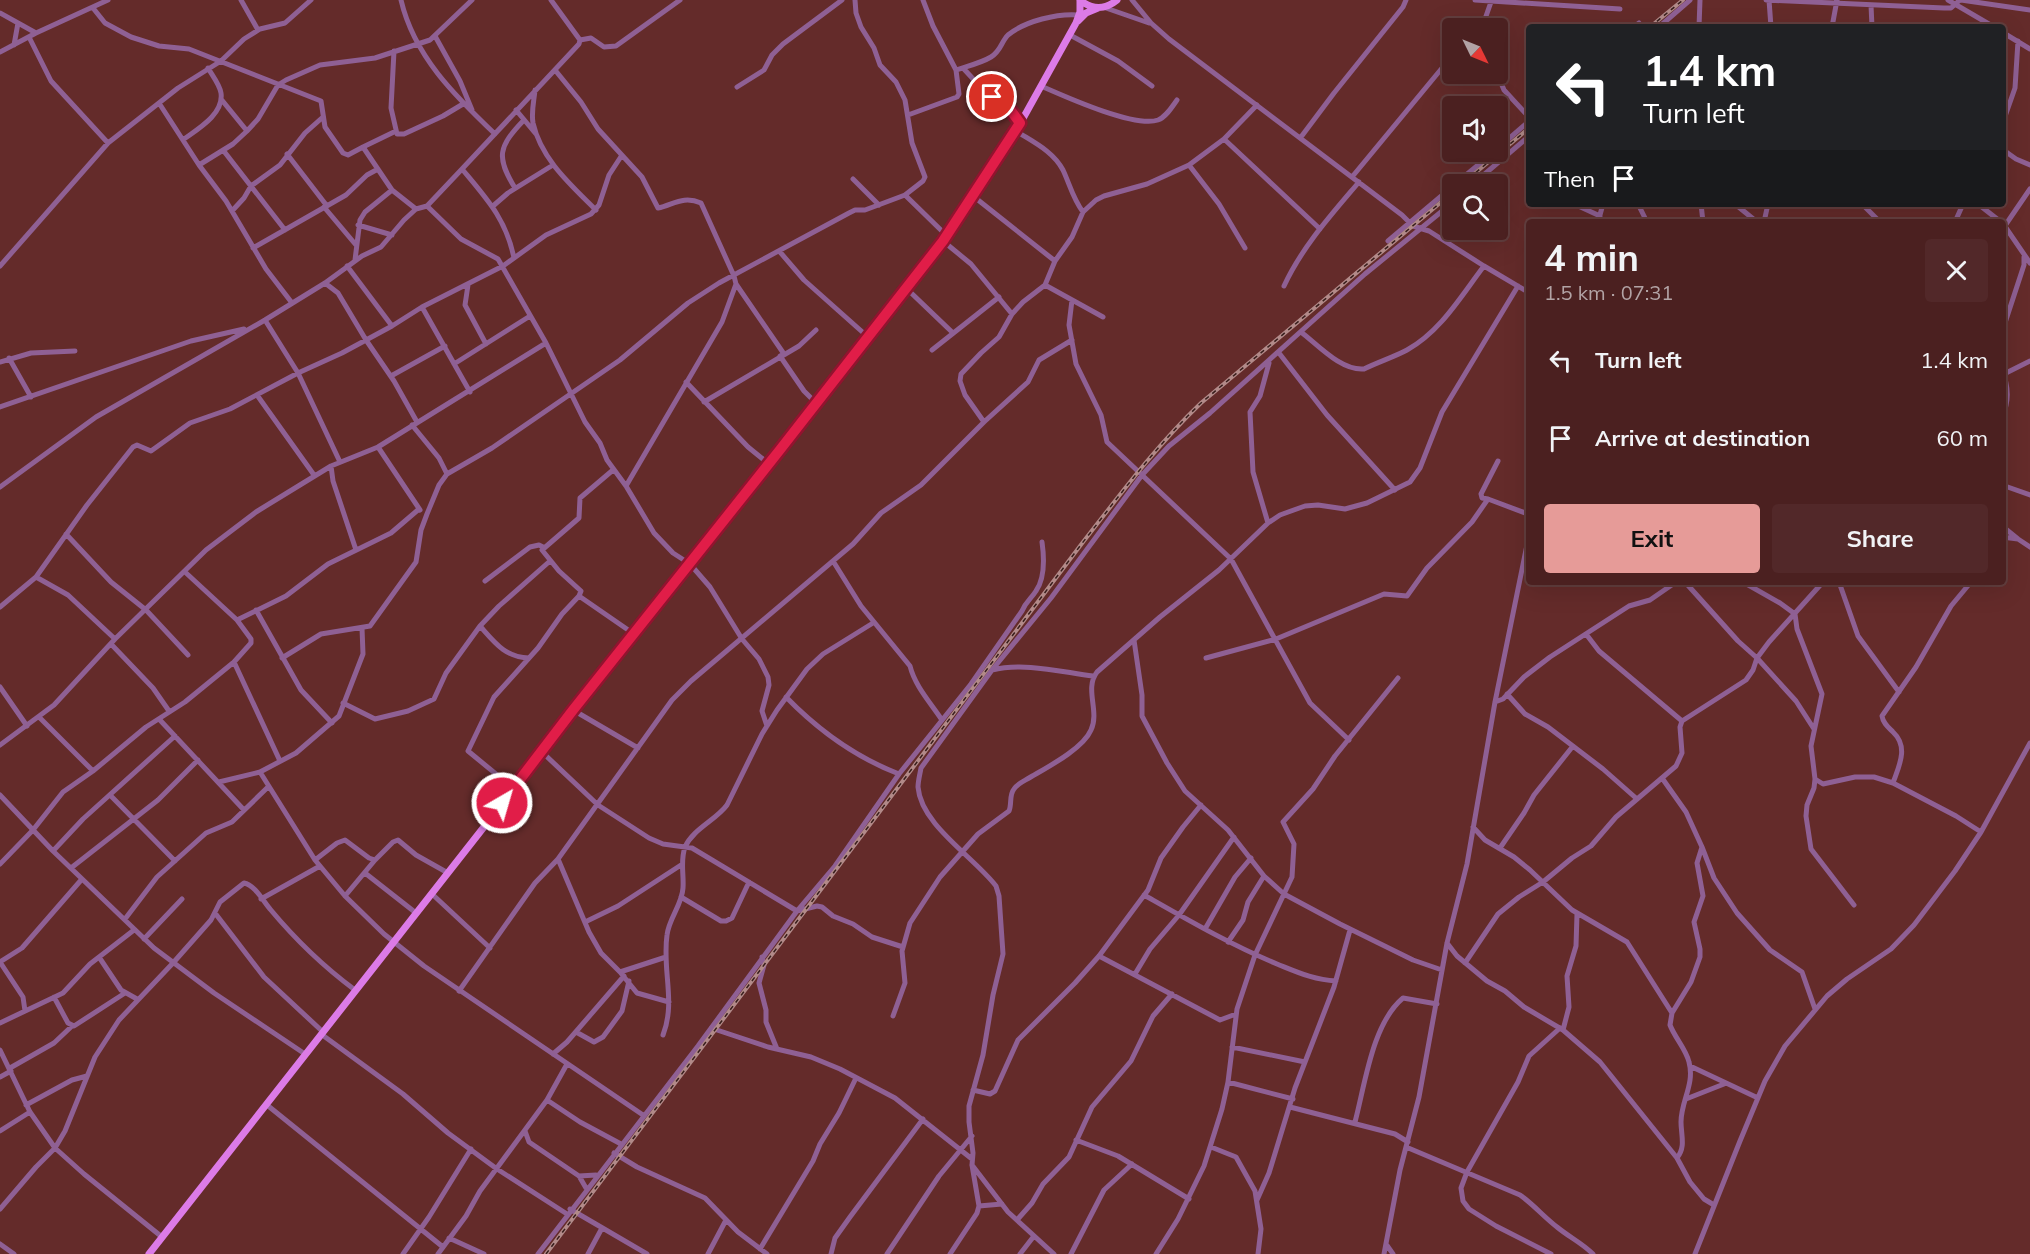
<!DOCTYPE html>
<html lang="en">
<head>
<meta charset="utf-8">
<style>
  body { margin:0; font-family:Mulish,sans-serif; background:#522829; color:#f1f3f6; height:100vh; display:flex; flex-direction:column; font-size:22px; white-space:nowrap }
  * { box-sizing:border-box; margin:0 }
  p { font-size:20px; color:#b2a3a5 }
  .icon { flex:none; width:33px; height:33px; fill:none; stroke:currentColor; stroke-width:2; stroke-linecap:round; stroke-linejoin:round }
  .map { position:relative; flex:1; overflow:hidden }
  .side { position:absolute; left:1526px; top:219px; width:480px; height:366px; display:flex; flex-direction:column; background:#4b2020; border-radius:6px; box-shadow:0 6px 24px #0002,0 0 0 2px #623e3e }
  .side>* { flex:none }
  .hud { position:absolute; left:1526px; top:24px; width:480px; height:183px; border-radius:6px; box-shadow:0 6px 24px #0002,0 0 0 2px #623e3e; background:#202124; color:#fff; overflow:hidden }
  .needle { width:39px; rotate:133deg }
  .controls { position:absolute; left:1442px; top:18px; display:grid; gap:12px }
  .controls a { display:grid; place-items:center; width:66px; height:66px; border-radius:6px; background:#4b2020; box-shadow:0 6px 24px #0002,0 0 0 2px #623e3e; font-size:30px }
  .pin { position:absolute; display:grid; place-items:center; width:51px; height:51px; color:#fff; margin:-26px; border:3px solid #fff; border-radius:50%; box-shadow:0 2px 6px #0007 }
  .me { position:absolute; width:66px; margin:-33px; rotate:38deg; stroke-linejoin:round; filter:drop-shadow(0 0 4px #0008) }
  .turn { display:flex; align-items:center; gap:21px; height:126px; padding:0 18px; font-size:27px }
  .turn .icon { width:78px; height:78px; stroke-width:2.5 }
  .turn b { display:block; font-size:42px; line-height:51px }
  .then { display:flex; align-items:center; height:57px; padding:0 18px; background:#0003; gap:12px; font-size:22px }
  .round { display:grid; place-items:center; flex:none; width:63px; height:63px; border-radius:6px; background:#522829 }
  .summary { display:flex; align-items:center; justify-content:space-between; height:102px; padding:0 18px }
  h1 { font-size:36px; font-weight:700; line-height:45px }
  .action { display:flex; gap:12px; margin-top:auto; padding:12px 18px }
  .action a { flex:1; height:69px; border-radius:6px; background:#e69b98; color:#111; font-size:24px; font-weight:700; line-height:69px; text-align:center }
  .action a+a { background:#522829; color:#f1f3f6 }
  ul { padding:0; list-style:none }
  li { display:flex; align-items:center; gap:18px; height:78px; padding:0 18px }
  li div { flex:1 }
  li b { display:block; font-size:22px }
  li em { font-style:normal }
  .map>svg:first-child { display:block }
</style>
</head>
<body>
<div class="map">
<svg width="2030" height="1254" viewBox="0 0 2030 1254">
  <rect width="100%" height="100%" fill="#642b2a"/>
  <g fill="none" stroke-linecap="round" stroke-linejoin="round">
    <path stroke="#8f6094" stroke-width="5" d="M241,0L258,30
      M401,0C414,56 455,96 495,134
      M855,0L856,13L861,27L874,48L880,65L896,82L905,100L912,143L925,177L923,181L905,195
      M923,0L933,26L956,70
      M1132,0L1151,23L1169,39L1402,215L1413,226L1429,231L1484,266L1528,292
      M1475,0L1620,9
      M1766,0L1944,8H1951L1960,0
      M1769,0L1771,27
      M1948,0L1994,27
      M1961,0L2030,10
      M1871,5L1872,27
      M1103,7L1149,23
      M93,8L105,23L131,37L159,46L189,49L321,101L325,127L343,153L348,155L363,147L392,190L416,209
      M0,13L36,33
      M1634,27L1639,23
      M1659,27L1690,0
      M1699,27L1700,0
      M1832,27L1837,0
      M1478,28L1485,19L1491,2
      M2002,32L2030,49
      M1070,35L1118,61L1152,86
      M435,36L460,81L472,110
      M29,37L51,81L108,143
      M580,40L591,38L604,47L616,46L680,0
      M14,45L18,23
      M394,51L391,108L397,134H404L443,116L463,104
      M0,52L36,33L108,0
      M963,68L987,94L1009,108L1020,123
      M555,70L581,102L598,129L642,177L658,208C673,205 683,195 701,203L734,276L736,284L722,322L626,486
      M1493,74L1499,78L1504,90L1528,116
      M1041,86C1064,96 1134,128 1158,120C1166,117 1172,107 1177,100
      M737,87L764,70L772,55L783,44L842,0
      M535,90C534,101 531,112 533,123C541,159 571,185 596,210
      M221,99L247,131
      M159,103L199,165L226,201L266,269L292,303
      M516,110L536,134
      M908,115L957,97L959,94L956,70C968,66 981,63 991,57C1001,51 1001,42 1008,35C1025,21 1058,13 1079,15
      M2002,125L2015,88L2018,41
      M1016,131C1033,142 1053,151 1063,170C1070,185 1073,199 1083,212
      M1301,137L1334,93L1403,7L1406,0
      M184,139C198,129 224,114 221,93C220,85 212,75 208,68
      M1224,139L1320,229
      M363,147L396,131
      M1497,149L1528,122
      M2002,149L2016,159L2030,165
      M223,150L285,230
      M287,154L327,206
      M199,165L233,144L247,131L258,119L278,85L286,80L320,65L375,58L430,40L472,0
      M1189,165L1219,204L1245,248
      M462,169C487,199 506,219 514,258
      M1352,177L1452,56
      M853,179L879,205
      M1455,184L1494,152
      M1473,184L1528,137
      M515,188C496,157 498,147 524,120
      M973,196L1055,261
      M1574,204L1600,216
      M1638,204L1647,222
      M1701,204L1703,222
      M1735,204L1757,222
      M1862,204L1880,222
      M1978,204L2001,222
      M427,206L461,239L498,259L546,343L585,422L600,443L607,460L626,486L654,533L673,553L690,564L710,587L742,639L759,659L768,677L769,685L762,711L767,726
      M493,206L508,193L553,165
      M324,207L356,245
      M232,211L244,198L251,186L280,165L305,133L323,117
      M1598,222L1603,204
      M1764,222L1768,204
      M1955,222L1963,204
      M358,225L392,235
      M2004,225L2030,263
      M2002,230L2030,189
      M943,241L971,264L1012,314
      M1388,241L1452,187
      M253,248L346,195L367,175L378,169
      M780,252L804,280L868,337
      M355,260L360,220L365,212L392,190
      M0,266L108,143L178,88L221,61L244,39L260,29L285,23L311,0
      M347,266L392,326
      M325,283L338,293L366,340L394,381L417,422
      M736,284L784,354
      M468,285L465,305L486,344
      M1045,285L1103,317
      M1284,286C1302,247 1331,215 1359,182
      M906,288L953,333
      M1072,300L1069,325L1076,364L1101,415L1107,442L1231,559L1310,703L1349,740
      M422,307L470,392
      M265,320L298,373L340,462
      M1301,332C1318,345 1341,371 1364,369C1378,362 1394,357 1407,350C1441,331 1461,296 1484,266
      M2002,332L2024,265V257
      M932,350L999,297
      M1279,353L1327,415L1395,490
      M780,356L804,391L816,403
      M9,358L31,397
      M0,362L31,353L75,351
      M454,364L530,316
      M2002,370C2009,388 2009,401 2002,418
      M2002,375L2030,361
      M391,376L445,346
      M686,382L748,447L769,464
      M257,395L314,475
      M704,402L799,346L816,330
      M0,407L191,341L244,329
      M984,422L965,395L960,381L961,374L981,353L999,337L1012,314L1023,302L1045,285L1055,261L1072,237L1083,212L1096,200L1104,196L1147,184L1189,165L1224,139L1257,105
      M412,425L439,458L447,474
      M378,447L420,510
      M331,466L333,481L356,550
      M2002,485L2030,495
      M0,487L96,417L265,320L325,283L362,256L381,247L404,220L416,209L427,206L462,169L579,44L580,40L551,0
      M1488,499L1528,514
      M1268,523L1253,472L1250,412L1260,396L1269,363
      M2002,526L2018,539L2030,547
      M66,534L111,582L146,610L188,655
      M2002,537L2018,539
      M833,561L861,606L910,666C915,686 930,702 942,720
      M36,577L68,595L115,639
      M485,581L530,547L539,545L543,547
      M1685,582L1738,641L1757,658L1796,701L1814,729
      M1743,582L1780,603L1795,614L1797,629L1822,694L1811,746L1815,779L1823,784L1855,777H1874L1893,783L1956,816L1981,832
      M1839,582L1858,636L1899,692
      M579,596L581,591L559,571L542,550L579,518L580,498L613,470
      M0,607L36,577L87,505L133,447L137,445L151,451L190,423L230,409L298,373L342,353L392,326L422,307L503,266L546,235L591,214L599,205L609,175L622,155
      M256,610L301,690L332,723
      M237,620L286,596L328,564L391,533L419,509
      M480,626C495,643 505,657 529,658
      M1586,634L1599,651L1682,721
      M1134,640L1142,695V716L1167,763L1185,791L1228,830L1264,876L1284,894L1340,924L1413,960L1442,970
      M111,644L153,688L169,711
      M282,658L321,634L370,626L416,562L421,530L427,514L439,485L447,474L492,448L620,360L688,303L719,283L849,213L855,210H865L905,195L946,235
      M1206,658L1276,639L1384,594L1407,596L1427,568L1472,522L1488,499L1482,498L1481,494L1498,461
      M234,662L280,761
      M992,670C1025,662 1061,672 1093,676
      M0,687L27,726
      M1507,694L1525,714L1548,727L1603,769L1637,799
      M786,697C819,731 855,757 899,774
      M1495,702L1503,699L1524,677L1550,657L1629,606L1650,600L1676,582
      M343,703L375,719L408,711L434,699L446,673L480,626L499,606L550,561
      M573,710L638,748
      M39,717L93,771
      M159,719L244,810
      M0,745L54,705L115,639L206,550L256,512L331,466L378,447L546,343
      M542,752L598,805L649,838L663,844L692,848L797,911L817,906L822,907L833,916L853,924L872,937L903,947
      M260,772L315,860L345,896L384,934L424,966L643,1115
      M1662,778L1686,812L1702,847L1697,863L1703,896L1694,922L1700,949V957L1691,982L1672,1013L1670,1025C1675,1038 1686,1049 1689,1062C1695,1084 1681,1101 1681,1122C1681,1135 1686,1147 1677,1158
      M1815,779L1814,788L1807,805L1806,816L1811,849L1854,905
      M219,782L260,772L296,753L339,716L363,654L362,628
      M1893,783C1899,766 1909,747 1893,732C1888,727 1883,723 1882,716L1916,667L1951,606L1971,582
      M513,788L468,751L494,697L538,648L562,614L579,596L634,634
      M0,795L53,851L154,948L214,993L305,1054
      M110,795L175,861
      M1473,827L1485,840L1514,857L1530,870L1572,910L1627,942L1672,1013
      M1702,847L1714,878L1737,913L1770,950L1802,972L1815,1009
      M1500,848L1524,813L1534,795L1573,746
      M53,851L83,819L175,736
      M558,859L589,932L601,953L620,972L637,993L669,1002
      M315,860L337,843L345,840L369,858L375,860L393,842L398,840L416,855L448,873
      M0,864L33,830L63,792L93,771L146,727L185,702L234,662L251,643V639L237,620L185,572
      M71,868L158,800L198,760
      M365,873L416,913
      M432,894L490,948
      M1144,895C1188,920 1231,945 1277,964C1297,972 1314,980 1336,981
      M345,896L375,860
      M681,897L721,921H726L732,918L749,882
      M261,899L320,866
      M215,913L264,977L323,1032
      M125,919L157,877L206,833L232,822L268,787
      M585,922L618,906L681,865
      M1205,929L1235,877L1251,858
      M144,939L182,899
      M1228,942L1243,920L1248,902L1264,876
      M1447,943L1457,956L1487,981L1505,991L1524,1007L1563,1030L1600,1062L1677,1158L1690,1182L1704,1199L1714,1205
      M1099,956L1220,1020L1236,1014
      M99,957L121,990L137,999
      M762,957L764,965L759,983L766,1010V1022L777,1049
      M0,962L22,948L82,879
      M0,962L23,997L25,1011
      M1465,963L1498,914L1519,897L1543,882L1572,858L1591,846L1616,817L1676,766L1682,753L1680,727L1682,721L1746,680L1753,670L1757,658L1769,642L1823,582
      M620,972L666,957
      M1135,974L1150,949L1179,915L1234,837
      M459,991L535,883L558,859L672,700L691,681L853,544L881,513L921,485L984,422L1028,382L1039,360L1072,340
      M54,997L68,1023L74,1026L125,993
      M893,1016L905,983L902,951L910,923L940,877L978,834L1009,811C1012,804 1009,795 1014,789C1017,784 1024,781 1029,778C1046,768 1083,749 1091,730C1100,711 1084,689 1097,672L1160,617L1219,570L1268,523L1280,515L1305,506L1318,505L1345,509L1367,503L1410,482L1420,468L1442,412L1518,286
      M0,1023L63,993L90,964L134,930
      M711,1028L768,1047L811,1057L840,1069L895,1098L972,1159
      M1563,1030L1569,1007L1567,976L1576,946L1577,914
      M576,1032L594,1042L603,1037L622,1011L629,981
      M321,1034L403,1094L448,1133L497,1169L567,1214
      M663,1035C676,1002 662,970 667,935C669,918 682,905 683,888C684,874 680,861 685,847C693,829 716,820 727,805L762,734L777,710L807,669L823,654L873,623
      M1232,1047L1305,1062
      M0,1050L30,1112L55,1148L84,1174L162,1237
      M553,1054L567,1042L624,976
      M1690,1066L1758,1098
      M10,1068L54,1043L72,1026
      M0,1077L11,1071
      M1228,1082L1293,1099
      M973,1090L990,1094L995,1091L1018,1040L1075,983L1099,956L1148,890L1161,858L1183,827L1201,805
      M1686,1099L1724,1084
      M547,1100L580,1122L621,1144
      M26,1105L72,1080L87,1076
      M267,1105L443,1247
      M1290,1107L1395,1134L1408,1142
      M1355,1122C1365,1085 1372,1024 1403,998L1437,1004
      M0,1131L30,1112
      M525,1131L529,1142L579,1176L586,1188
      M1076,1140L1118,1156L1189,1199
      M1211,1147L1236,1157L1255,1191L1261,1229L1258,1254
      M1406,1147L1520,1195C1534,1205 1544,1217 1557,1227C1569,1237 1582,1243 1593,1254
      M614,1153L637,1167L705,1198L738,1232L767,1254
      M972,1165L1008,1212L1054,1254
      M579,1176L596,1175
      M1257,1200L1269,1173L1295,1088L1334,987L1350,930
      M979,1206L1002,1204
      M0,1209L36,1167L55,1148L65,1131L95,1057L119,1020L173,963L211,920L220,902L244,883C255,885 263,901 270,909C295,939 324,967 355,990
      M570,1209L647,1254
      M1017,1220L1032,1203L1043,1184L1069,1157L1092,1107L1131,1061L1153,1016L1172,994
      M449,1238L484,1254
      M0,1244L14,1254
      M1386,1244L1393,1254
      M760,1249L813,1161L820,1144L839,1113L856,1078
      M403,1254L429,1217L471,1149
      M438,1254L466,1216L480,1191L547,1100L567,1064
      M538,1254L698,1046L797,911L835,866L899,774L971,684L1022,611C1026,601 1031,599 1036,591C1045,578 1044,556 1042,542
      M588,1254L602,1228
      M708,1254L726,1220
      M831,1254L835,1238L850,1217L923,1119
      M887,1254L939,1176L972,1136
      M950,1254L977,1213L979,1206L972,1165L973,1153L969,1122V1106L983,1055L993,995L1003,954L999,896L996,886C974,857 921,825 918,787C918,781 920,774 921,768L992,670L1051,598L1142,475L1169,446L1210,413L1365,274L1452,203
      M1020,1254L1034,1236
      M1071,1254L1104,1190L1132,1164
      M1156,1254L1178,1219L1204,1166L1222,1109L1228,1082L1237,1009L1255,955L1292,877L1294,844L1283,822L1313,789L1335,756L1398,678
      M1384,1254L1400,1170L1419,1097L1447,943L1467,864L1495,702L1528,540
      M1551,1254L1496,1226L1469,1209L1463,1201L1461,1188L1467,1172L1518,1082L1529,1056L1560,1028
      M1695,1254L1740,1141L1765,1081L1785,1046L1827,996L1847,979L1891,949L1914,925L1955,871L1981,832L2030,743"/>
    <path stroke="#dc7be7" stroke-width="7" d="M1080,0C1092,10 1105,10 1117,0
      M1078,21L1086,13L1098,8
      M149,1254L491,818L573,710L769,464L943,241L1016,131L1076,23L1080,12V0"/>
    <defs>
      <path id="rail" d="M1650,27L1683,0
        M1462,184L1528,129
        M546,1254L1080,546C1119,496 1155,447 1201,403L1452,193"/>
    </defs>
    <use href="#rail" stroke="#b28a89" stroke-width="4"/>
    <use href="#rail" stroke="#381e1c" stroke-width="1.5" stroke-dasharray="4.5" stroke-linecap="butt"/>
  </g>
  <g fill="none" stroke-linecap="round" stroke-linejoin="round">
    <defs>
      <path id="route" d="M502,803L573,710L779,451L943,241L1020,123L1009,108L992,97"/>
    </defs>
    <use href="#route" stroke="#92132f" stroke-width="15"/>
    <use href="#route" stroke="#e11d48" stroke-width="10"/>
  </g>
</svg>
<div class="controls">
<a><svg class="needle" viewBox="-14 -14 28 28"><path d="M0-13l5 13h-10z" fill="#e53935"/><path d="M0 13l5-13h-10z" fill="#b2a3a5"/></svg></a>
<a><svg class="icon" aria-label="sound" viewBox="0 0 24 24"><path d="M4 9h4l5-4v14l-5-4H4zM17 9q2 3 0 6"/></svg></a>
<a><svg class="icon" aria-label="search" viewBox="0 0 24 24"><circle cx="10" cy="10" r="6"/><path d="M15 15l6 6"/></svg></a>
</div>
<div class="pin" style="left:992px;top:97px;background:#d93025"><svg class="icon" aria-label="arrive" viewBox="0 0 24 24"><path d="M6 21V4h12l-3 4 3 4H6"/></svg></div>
<svg class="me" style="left:502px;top:803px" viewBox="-20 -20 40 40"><circle r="17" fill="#e11d48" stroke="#fff" stroke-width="3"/><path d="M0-11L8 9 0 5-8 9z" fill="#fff"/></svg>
<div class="hud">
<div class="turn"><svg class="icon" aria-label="left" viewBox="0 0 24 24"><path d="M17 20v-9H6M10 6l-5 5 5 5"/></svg><div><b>1.4 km</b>Turn left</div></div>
<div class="then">Then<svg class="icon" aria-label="arrive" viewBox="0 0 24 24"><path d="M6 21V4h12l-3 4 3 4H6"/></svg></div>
</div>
<section class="side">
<div class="summary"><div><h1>4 min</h1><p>1.5 km · 07:31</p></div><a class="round"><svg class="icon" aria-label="close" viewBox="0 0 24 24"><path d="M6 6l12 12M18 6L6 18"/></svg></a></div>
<ul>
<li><svg class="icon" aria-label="left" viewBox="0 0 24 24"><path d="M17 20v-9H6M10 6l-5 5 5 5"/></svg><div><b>Turn left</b></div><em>1.4 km</em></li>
<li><svg class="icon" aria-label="arrive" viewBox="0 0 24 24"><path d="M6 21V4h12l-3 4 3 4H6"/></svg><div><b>Arrive at destination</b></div><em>60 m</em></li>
</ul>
<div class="action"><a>Exit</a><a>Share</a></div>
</section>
</div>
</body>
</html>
